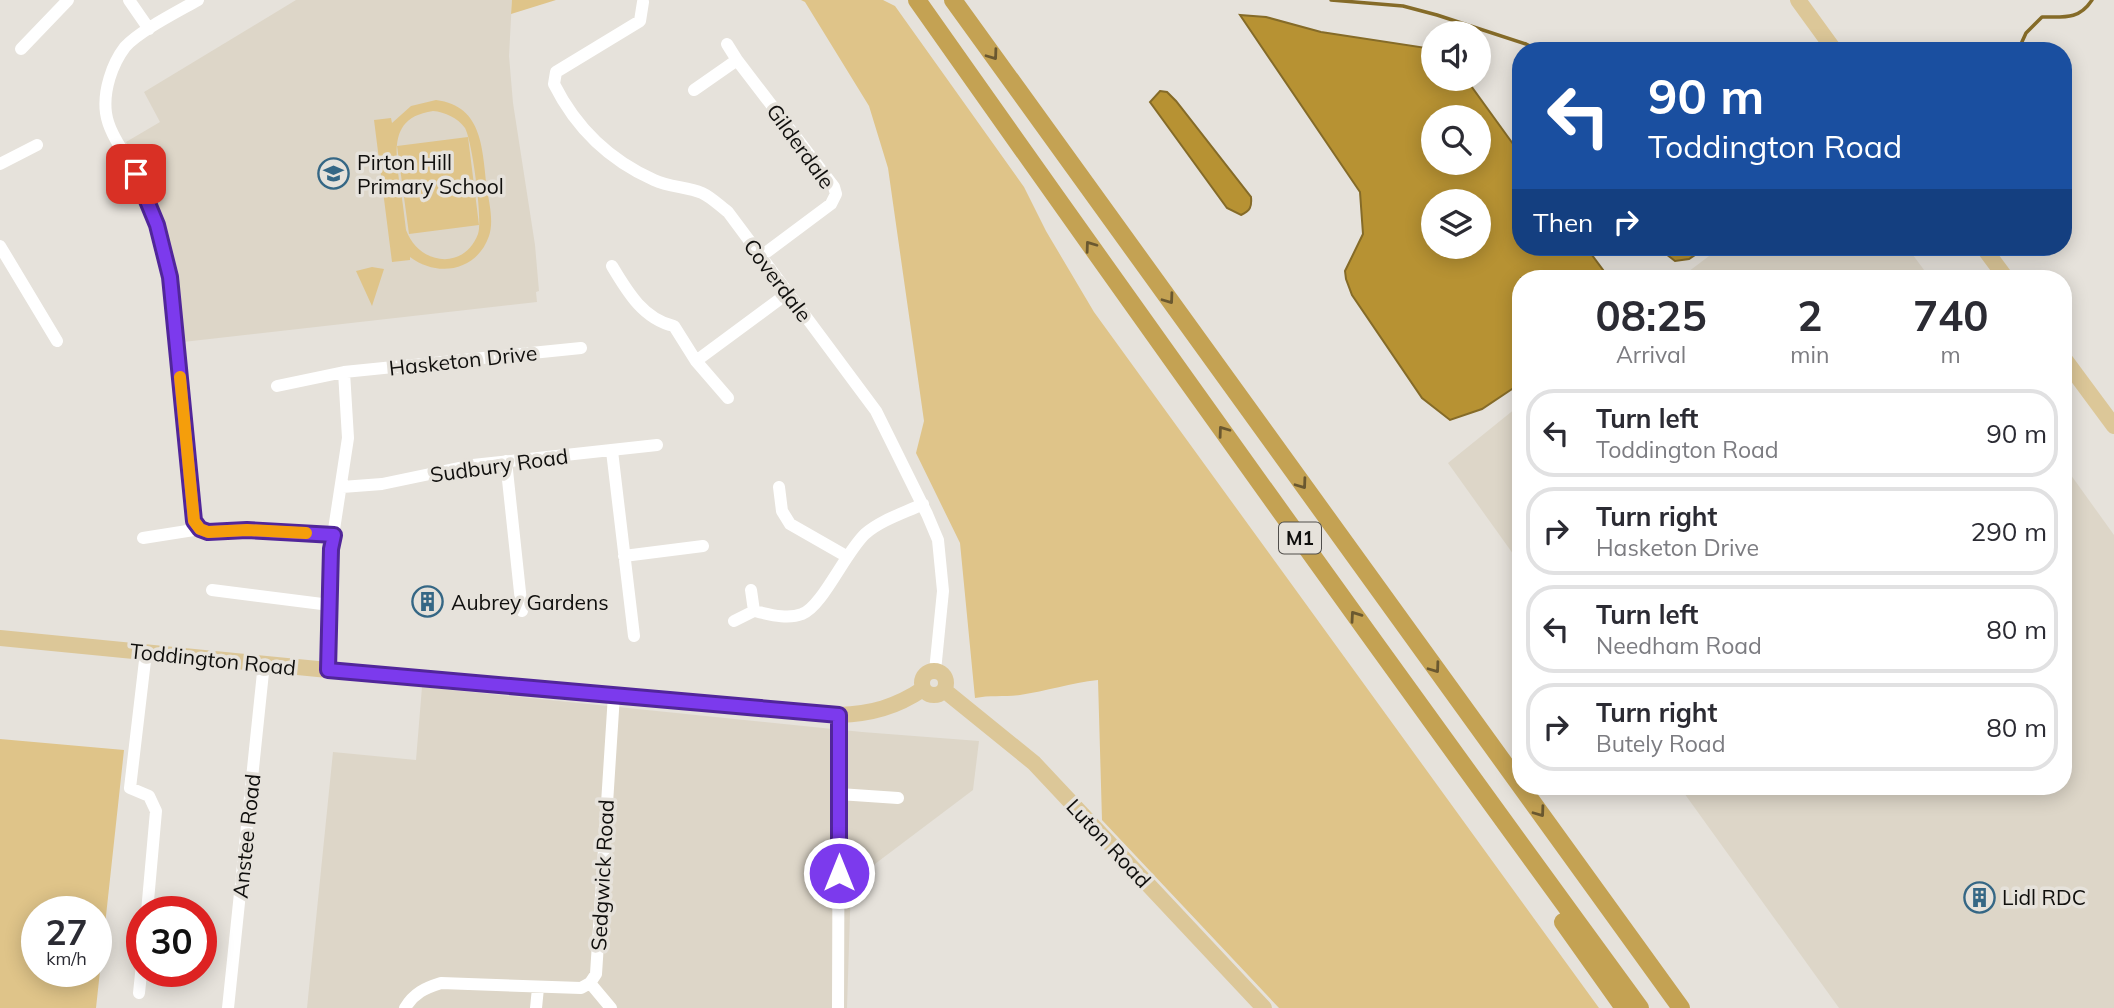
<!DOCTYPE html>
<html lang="en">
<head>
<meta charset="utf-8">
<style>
  body { margin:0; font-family:Mulish,sans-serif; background:#f2f2f3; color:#2b2b33; height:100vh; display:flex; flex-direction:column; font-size:26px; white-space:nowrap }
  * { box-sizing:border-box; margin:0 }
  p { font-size:23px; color:#7c7c81 }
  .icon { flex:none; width:38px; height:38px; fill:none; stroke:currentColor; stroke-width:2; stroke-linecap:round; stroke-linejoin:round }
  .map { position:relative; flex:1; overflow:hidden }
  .sheet { position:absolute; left:1512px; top:270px; width:560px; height:525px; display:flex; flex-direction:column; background:#fff; border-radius:28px; box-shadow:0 4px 18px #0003 }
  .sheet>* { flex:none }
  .top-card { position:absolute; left:1512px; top:42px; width:560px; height:214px; border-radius:28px; box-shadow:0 4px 18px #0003; background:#1a4fa0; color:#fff; overflow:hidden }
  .controls { position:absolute; left:1421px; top:21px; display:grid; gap:14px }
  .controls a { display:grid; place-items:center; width:70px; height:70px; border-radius:50%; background:#fff; box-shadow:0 4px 18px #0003; font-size:35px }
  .speed { position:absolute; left:21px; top:896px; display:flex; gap:14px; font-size:35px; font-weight:700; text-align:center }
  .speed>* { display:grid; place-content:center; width:91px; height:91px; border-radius:50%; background:#fff; box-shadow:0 4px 18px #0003; line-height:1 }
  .speed small { font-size:18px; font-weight:400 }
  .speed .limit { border:10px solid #d22; background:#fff; color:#111 }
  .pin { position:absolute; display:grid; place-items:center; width:60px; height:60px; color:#fff; margin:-30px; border-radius:14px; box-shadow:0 4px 10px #0006 }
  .me { position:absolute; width:77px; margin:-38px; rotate:0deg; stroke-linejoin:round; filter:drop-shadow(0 0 5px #0008) }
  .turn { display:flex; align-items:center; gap:24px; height:147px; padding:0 21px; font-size:32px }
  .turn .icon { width:91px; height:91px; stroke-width:2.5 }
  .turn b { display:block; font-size:49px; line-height:60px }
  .then { display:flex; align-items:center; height:66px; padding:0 21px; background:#0003; gap:14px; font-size:26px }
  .eta { display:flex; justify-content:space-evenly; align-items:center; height:119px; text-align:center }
  .eta b { font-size:42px; font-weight:700; line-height:49px }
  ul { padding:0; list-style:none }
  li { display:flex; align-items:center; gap:21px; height:88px; margin:0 14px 10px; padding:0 7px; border:4px solid #e1e1e2; border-radius:28px }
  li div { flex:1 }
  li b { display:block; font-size:26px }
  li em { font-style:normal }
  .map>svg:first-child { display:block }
</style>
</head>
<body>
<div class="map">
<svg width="2114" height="1008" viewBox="0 0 2114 1008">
  <rect width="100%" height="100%" fill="#e6e2db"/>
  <path fill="#ddd6c8" d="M296,0H512L509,56L513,103L535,245L539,291L536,292L537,302L183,342L176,285L166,234L147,180L126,142L160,122L144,92Z
    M1721,247H1907L1930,278H1680Z
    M1521,404V565L1448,463Z
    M2063,464L2114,535V1008H1839L1679,786H2063Z
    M422,687L862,732L979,741L973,790L851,882L847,1008H307L333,752L416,760Z"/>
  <path fill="#dfc489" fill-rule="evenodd" d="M512,0H556L511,14Z
    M801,0H883L895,6L1024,187L1046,231L1094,312L1599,1008H1279L1102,820L1098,680C1071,683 1046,691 1020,695C1004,697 990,695 975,698L960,543L916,453L924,421L888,168L869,106L805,2Z
    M436,100C484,106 482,151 487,188C489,203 494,221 489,236C477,271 438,278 410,257V260L392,262L374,120L391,118L392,123L411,106ZM433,111C445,112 458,118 465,128C472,140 483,221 478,234C464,271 419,265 406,230C404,213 402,197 399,180C395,148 391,117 433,111Z
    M468,137L479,225L409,234L397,146Z
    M372,267L384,269L372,306L356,271Z
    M0,739L124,750L96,1008H0ZM37,912H96V971H37Z"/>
  <path fill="#b79233" stroke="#856b28" stroke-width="2" fill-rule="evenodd" d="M1240,15L1266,17L1321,32L1433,49V79H1466L1521,155V247H1586L1609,278H1521V383L1482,409L1450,420L1422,398L1352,295L1346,279L1345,271L1363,234L1360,192ZM1433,117H1479V163H1433ZM1433,201H1479V247H1433Z
    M1160,91L1167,92L1176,101L1251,197C1252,207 1250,211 1241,215L1227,208L1155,109L1150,102Z
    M1657,247H1707L1689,259L1675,261Z"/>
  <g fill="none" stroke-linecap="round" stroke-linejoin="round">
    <path stroke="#856b28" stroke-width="3.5" d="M1331,0L1403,6L1437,15L1526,44L1540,51
      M1984,51L1991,45L2021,44L2026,33L2042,17C2064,17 2079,20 2092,0"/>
    <path stroke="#fff" stroke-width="12" d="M129,0L149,29
      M198,0C179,11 139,31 125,47C112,64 103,91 106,113C109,135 127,155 136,175C152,208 163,241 170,277L194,521L200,529
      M643,2L640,21L556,72L554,84C576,128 609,160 654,180C669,187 687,187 702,193C711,197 720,206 728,212L876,411L927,514L938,540L943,591L935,671
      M727,44L737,60
      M21,49L68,0
      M694,90L737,60L834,187L836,194L831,204L760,257
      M0,164L37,145
      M0,246L57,341
      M612,266C627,291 643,319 674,326L696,361L728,398
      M696,361L788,293
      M344,372L581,348
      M277,386L344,372L348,438L331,549L328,670
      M612,451L634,636
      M506,461L522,611
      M342,487L382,484L473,465L657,445
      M779,487L782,511L790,524L846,556
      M143,538L200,529L208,532L247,530L334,535
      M624,556L703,546
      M212,590L330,605
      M751,590L754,611C768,614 787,620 802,614C822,607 845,553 865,534C881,520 904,513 923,504
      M734,621L754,611
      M146,652L130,788L149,796L156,811L147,912
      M839,794L898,798
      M590,983L611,1008
      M139,993L142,964
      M228,1008L264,663
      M405,1008C414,993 425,988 441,983L581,988L590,983L596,974L614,695
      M536,1008L538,988
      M838,1008L839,715"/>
    <path stroke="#dcc798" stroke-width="16" d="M1798,0L1835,51
      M1983,247L2006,278
      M2063,357L2114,426
      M0,638L328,670L839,715C871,714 896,707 923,689
      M922 683a12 12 0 1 1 24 0a12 12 0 1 1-24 0Z
      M944,690L1034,763L1264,1008"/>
    <path stroke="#c4a253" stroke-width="18" d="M917,0C1155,338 1396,674 1640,1008
      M953,0L1681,1008
      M1563,922L1624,1008"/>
  </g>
  <defs><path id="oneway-chevron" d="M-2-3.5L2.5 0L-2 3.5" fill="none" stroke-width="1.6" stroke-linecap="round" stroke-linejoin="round" transform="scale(1.75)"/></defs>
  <g stroke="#6a5830">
    <use href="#oneway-chevron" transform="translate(993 55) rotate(54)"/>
    <use href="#oneway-chevron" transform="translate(1090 246) rotate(-126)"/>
    <use href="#oneway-chevron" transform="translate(1169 299) rotate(54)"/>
    <use href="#oneway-chevron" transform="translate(1223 431) rotate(-126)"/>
    <use href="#oneway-chevron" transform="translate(1302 484) rotate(54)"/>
    <use href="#oneway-chevron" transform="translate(1355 616) rotate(-125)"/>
    <use href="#oneway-chevron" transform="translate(1435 668) rotate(54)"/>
    <use href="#oneway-chevron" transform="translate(1540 812) rotate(54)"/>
  </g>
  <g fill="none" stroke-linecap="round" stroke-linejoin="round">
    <defs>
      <path id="route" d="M136,174L157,225L170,277L194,521L200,529L208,532L247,530L334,535L331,549L328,670L839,715V873"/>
    </defs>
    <use href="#route" stroke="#51269a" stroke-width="18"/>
    <use href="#route" stroke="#7c3aed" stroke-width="12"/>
    <path stroke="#f59e0b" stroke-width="12" d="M180,377L194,521L200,529L208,532L247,530L306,533"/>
  </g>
  <defs>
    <symbol id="school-ring" viewBox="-11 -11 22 22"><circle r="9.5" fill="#e6e2db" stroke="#356785" stroke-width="1.5"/><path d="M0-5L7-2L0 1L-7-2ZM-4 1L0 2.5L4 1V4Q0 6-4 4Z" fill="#356785"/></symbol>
    <symbol id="building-ring" viewBox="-11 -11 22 22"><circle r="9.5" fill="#e6e2db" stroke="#356785" stroke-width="1.5"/><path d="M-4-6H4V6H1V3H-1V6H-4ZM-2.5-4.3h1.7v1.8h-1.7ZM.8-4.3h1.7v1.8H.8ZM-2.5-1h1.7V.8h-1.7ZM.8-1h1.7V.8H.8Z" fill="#356785"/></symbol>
  </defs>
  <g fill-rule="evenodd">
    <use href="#school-ring" x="316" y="156" width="35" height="35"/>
    <use href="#building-ring" x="410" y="584" width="35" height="35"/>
    <use href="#building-ring" x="1962" y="880" width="35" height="35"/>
  </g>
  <g text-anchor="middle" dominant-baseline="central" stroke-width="7" stroke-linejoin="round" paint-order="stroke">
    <rect fill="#e6e2db" stroke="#504e4b" stroke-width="2" x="1279" y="522.5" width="42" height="31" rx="5"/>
    <g font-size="19" font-weight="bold" fill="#100f0d">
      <text x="1300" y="538">M1</text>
    </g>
    <g font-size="21" fill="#100f0d" stroke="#e6e2db">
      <text transform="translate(801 146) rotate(54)">Gilderdale</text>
      <text transform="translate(778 280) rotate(53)">Coverdale</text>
      <text transform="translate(463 360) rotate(-6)">Hasketon Drive</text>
      <text transform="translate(499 465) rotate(-8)">Sudbury Road</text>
      <text transform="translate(213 659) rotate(6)">Toddington Road</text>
      <text transform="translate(246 836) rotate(-84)">Anstee Road</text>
      <text transform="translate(1109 843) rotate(47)">Luton Road</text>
      <text transform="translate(602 875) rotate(-87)">Sedgwick Road</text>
    </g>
    <g font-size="21" fill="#100f0d" stroke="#e6e2db" text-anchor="start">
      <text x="357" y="162">Pirton Hill<tspan x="357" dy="24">Primary School</tspan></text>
      <text x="451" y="602">Aubrey Gardens</text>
      <text x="2002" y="897">Lidl RDC</text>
    </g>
  </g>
</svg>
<div class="controls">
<a><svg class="icon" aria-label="sound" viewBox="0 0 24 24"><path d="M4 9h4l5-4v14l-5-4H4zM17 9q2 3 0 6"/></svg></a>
<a><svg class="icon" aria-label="search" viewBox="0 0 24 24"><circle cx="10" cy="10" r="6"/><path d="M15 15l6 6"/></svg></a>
<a><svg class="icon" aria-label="layers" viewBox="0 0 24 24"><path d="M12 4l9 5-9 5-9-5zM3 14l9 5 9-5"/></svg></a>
</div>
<div class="speed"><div>27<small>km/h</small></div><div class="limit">30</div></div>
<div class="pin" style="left:136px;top:174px;background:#d93025"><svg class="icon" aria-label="arrive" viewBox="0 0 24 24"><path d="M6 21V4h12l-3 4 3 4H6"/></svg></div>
<svg class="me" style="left:839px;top:873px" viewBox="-20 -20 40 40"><circle r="17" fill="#7c3aed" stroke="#fff" stroke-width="3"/><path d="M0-11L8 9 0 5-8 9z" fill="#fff"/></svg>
<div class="top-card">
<div class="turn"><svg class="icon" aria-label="left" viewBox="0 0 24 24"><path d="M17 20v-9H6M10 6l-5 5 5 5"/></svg><div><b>90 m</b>Toddington Road</div></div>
<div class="then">Then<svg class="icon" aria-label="right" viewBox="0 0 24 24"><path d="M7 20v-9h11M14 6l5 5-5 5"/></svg></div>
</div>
<section class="sheet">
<div class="eta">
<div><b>08:25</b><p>Arrival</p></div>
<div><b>2</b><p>min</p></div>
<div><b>740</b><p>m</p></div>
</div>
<ul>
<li><svg class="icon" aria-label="left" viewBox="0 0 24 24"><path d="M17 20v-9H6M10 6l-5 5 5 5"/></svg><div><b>Turn left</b><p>Toddington Road</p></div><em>90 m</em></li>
<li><svg class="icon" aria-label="right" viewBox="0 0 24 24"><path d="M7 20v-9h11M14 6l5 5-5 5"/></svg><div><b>Turn right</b><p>Hasketon Drive</p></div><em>290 m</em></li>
<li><svg class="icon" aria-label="left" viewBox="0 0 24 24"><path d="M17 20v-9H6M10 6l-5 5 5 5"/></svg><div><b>Turn left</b><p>Needham Road</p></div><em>80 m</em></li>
<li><svg class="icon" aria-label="right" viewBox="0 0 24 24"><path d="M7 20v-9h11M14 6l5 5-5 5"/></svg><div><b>Turn right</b><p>Butely Road</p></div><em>80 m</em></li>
</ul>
</section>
</div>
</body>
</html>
